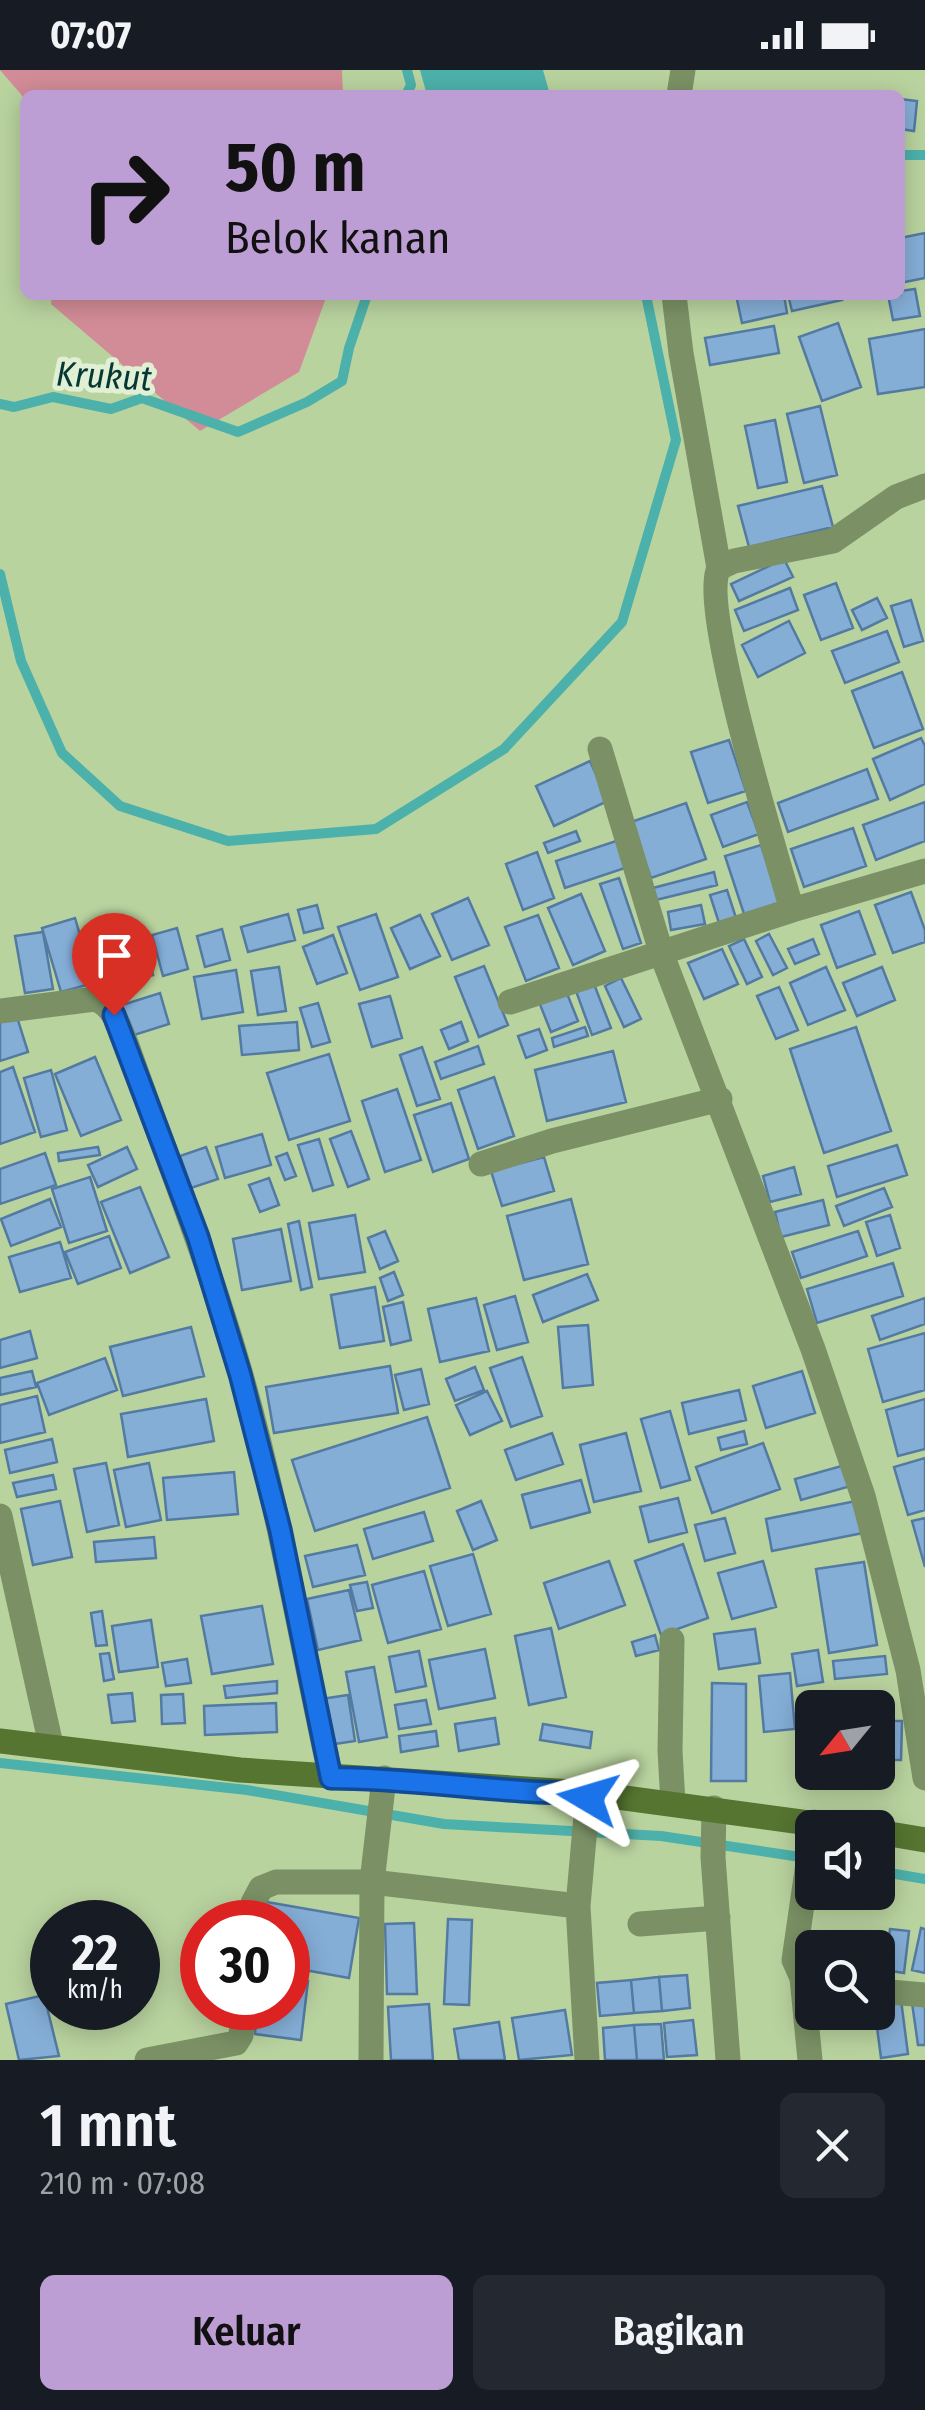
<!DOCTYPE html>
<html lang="id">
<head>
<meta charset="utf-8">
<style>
  body { margin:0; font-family:"Fira Sans Condensed",sans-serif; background:#242831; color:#f1f3f6; height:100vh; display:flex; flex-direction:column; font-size:38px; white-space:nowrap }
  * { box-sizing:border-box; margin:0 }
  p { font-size:32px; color:#9ea1a6 }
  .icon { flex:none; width:55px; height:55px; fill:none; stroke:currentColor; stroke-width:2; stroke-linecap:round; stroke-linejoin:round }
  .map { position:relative; height:1990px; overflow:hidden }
  .details { display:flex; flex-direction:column; background:#171b24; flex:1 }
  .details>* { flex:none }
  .guide { position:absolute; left:20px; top:20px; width:885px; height:210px; border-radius:15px; box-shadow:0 5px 25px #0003; background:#bd9ed4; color:#111; overflow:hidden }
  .needle { width:65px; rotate:240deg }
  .fabs { position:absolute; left:795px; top:1620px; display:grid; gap:20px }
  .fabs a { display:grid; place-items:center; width:100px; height:100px; border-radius:15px; background:#171b24; box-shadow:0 5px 25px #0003; font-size:50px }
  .speed { position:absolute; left:30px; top:1830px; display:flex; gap:20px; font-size:50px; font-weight:700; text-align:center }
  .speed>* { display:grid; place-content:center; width:130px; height:130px; border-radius:50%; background:#171b24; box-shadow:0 5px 25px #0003; line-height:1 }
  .speed small { font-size:25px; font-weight:400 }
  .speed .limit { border:15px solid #d22; background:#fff; color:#111 }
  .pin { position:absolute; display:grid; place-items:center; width:85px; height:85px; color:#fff; margin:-102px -42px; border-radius:50% 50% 50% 0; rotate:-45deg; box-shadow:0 0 10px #0007 }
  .pin .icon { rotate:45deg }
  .me { position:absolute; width:110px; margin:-55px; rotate:277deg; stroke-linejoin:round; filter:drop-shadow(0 0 8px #0008) }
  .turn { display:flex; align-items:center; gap:35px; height:210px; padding:0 40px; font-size:45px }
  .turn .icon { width:130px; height:130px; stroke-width:2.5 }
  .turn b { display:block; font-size:70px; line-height:85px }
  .round { display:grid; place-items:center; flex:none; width:105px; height:105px; border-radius:15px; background:#242831 }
  .head { display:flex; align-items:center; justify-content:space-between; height:170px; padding:0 40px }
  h1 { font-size:60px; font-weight:600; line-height:75px }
  .action { display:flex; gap:20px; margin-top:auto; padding:20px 40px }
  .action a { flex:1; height:115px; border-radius:15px; background:#bd9ed4; color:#111; font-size:40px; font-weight:600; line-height:115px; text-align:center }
  .action a+a { background:#242831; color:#f1f3f6 }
  .status { display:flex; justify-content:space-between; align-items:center; height:70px; padding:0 50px; background:#171b24; direction:ltr }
  .status svg { height:28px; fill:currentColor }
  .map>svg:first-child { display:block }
</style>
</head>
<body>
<div class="status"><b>07:07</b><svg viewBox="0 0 49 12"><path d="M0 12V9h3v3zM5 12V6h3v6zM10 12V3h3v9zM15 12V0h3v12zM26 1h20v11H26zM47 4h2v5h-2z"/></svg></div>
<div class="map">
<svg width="925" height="1990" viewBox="0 0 925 1990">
  <rect width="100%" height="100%" fill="#b9d39f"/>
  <path fill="#d28c97" d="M0,0H342L343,25H25V29Z
    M52,225H327L299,302L200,361L51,234Z"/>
  <path fill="#4db1ab" d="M420,0H543L550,25H427Z"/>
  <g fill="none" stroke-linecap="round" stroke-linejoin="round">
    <path stroke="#4db1ab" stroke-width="10" d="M406,25L411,15L407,0
      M900,85H925
      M0,334L14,337L53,327L111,339L142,328L238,362L307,332L342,311L349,278L367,225
      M0,504L21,591L62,683L120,736L228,771L376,759L504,679L622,552L676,370L646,225
      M0,1693L247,1720L444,1754L661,1766L807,1788
      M878,1801L925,1809"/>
  </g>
  <path fill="#85aed7" stroke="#537aa1" stroke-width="2.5" d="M900,29L917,31L914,61L900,59Z
    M925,163V208L900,213V168Z
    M915,219L920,246L893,250L888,225H900V221Z
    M736,225H784L787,243L742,253Z
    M788,225H841L842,230L792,241Z
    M838,253L861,317L822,331L799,267Z
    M774,256L779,283L710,295L705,268Z
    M925,259V317L878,324L869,269Z
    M820,336L837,405L804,413L787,344Z
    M775,350L787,412L758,418L745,356Z
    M822,416L833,457L749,477L738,436Z
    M784,489L793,507L739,531L731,514Z
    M836,513L853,558L821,570L804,525Z
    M790,518L798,540L744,561L735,540Z
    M877,528L887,548L862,560L852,540Z
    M911,530L923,571L904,577L891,536Z
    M789,551L805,583L758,607L742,575Z
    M887,561L899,592L845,613L832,581Z
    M902,602L923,659L874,678L852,621Z
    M921,668L925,676V714L890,730L873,689Z
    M729,670L746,721L708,733L691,682Z
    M590,691L608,731L554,756L536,716Z
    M867,699L878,729L788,762L778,733Z
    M747,732L759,764L723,777L711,745Z
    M925,732V771L876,790L863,755Z
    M686,733L706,789L651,808L631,752Z
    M853,758L866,796L804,817L791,779Z
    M576,761L580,771L548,783L544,773Z
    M619,770L628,797L565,818L556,791Z
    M761,775L780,833L744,844L725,786Z
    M537,782L554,828L523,840L506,794Z
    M714,802L717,815L656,830L653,818Z
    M619,808L641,873L623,879L600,814Z
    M727,820L736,848L719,853L710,825Z
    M911,822L925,860V872L893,883L875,835Z
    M581,824L605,881L573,895L548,838Z
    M468,828L489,875L452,890L432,844Z
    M317,835L323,858L304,863L298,840Z
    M701,835L705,854L671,860L668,842Z
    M859,841L875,884L837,898L821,855Z
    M288,844L295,870L248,882L241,857Z
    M376,844L398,907L360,920L338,857Z
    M420,845L440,886L410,899L391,858Z
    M538,845L559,898L526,911L505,857Z
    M75,848L94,913L61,922L42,858Z
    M177,858L188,899L163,906L152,865Z
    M222,859L230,890L205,897L197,866Z
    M43,862L53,919L25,923L15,866Z
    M769,864L787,898L773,905L756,871Z
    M333,865L347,903L317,914L303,877Z
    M744,869L762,907L747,914L729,876Z
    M813,869L819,884L795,894L788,879Z
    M145,873L153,905L111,916L102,884Z
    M722,879L738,914L704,929L688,893Z
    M484,896L508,955L479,967L455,907Z
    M279,897L286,941L258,945L251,901Z
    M826,897L845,940L808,955L790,913Z
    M882,897L895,930L857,946L843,913Z
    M236,900L243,942L202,949L194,907Z
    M621,908L641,949L624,957L605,916Z
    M594,914L611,958L592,965L576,921Z
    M564,916L578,951L551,962L537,927Z
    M779,917L798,960L776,969L757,926Z
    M160,923L169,954L131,966L122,935Z
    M390,926L402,968L372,977L359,934Z
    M318,933L330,972L312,977L300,938Z
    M16,944L28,982L0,991V949Z
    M297,952L299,980L242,985L239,956Z
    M461,952L468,971L449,979L441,960Z
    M585,957L588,966L554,977L552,968Z
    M856,957L891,1061L824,1083L790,979Z
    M539,959L547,980L526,988L518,966Z
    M478,976L484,994L441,1009L435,992Z
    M422,977L440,1029L417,1036L400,985Z
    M613,981L626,1032L547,1051L535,1000Z
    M329,984L350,1051L289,1070L267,1003Z
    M95,987L121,1050L81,1066L55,1004Z
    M13,997L35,1062L0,1074V1002Z
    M51,1000L67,1060L41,1067L24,1008Z
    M494,1007L514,1066L478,1079L458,1020Z
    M397,1019L421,1090L385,1102L362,1031Z
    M451,1033L469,1089L433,1102L414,1045Z
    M351,1061L369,1109L348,1117L330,1069Z
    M262,1064L271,1095L225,1108L216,1077Z
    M319,1069L333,1115L313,1121L298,1075Z
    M897,1075L907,1105L837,1127L828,1096Z
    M98,1077L100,1085L59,1091L58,1083Z
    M127,1077L137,1099L98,1117L88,1095Z
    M206,1077L218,1109L191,1118L180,1086Z
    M45,1083L56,1115L0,1134V1099Z
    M287,1083L296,1106L285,1110L276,1087Z
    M544,1087L554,1121L502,1136L491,1101Z
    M794,1097L801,1124L770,1132L763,1106Z
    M90,1107L107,1161L69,1173L52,1119Z
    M269,1108L279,1135L260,1142L249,1115Z
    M140,1117L169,1187L130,1203L101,1132Z
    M884,1118L892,1137L844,1156L836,1136Z
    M50,1129L61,1157L11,1176L1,1149Z
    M571,1129L588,1194L524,1210L507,1146Z
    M823,1130L829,1155L781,1167L775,1142Z
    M355,1145L365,1202L319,1209L309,1153Z
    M890,1145L900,1178L877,1186L866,1152Z
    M299,1151L312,1217L301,1220L288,1154Z
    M281,1159L291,1211L242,1220L233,1169Z
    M385,1161L398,1191L380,1199L368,1168Z
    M858,1161L867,1186L801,1208L792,1182Z
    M109,1166L121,1198L78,1214L65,1182Z
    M60,1172L71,1208L20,1222L9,1187Z
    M893,1193L903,1226L817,1253L807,1219Z
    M394,1202L403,1225L388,1231L380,1208Z
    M587,1204L598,1230L543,1252L533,1225Z
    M375,1217L384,1271L340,1278L331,1225Z
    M515,1226L528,1272L497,1280L484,1235Z
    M476,1228L489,1281L440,1292L428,1239Z
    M925,1228V1254L880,1270L872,1246Z
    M403,1232L411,1270L391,1275L383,1237Z
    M588,1255L593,1315L563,1318L558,1257Z
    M191,1257L204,1306L123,1326L110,1277Z
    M30,1261L37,1288L0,1298V1270Z
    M925,1263V1320L883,1332L868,1279Z
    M522,1287L542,1346L511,1357L490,1298Z
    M105,1288L117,1320L49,1345L37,1313Z
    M390,1296L398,1343L274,1363L266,1317Z
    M475,1297L484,1320L455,1331L446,1309Z
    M421,1299L429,1334L404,1340L395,1305Z
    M32,1301L36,1317L0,1325V1308Z
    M802,1301L815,1343L766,1358L753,1316Z
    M739,1320L746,1350L689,1364L682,1333Z
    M487,1321L502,1351L470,1365L456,1335Z
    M37,1326L45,1362L0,1373V1335Z
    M206,1329L214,1371L128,1387L121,1344Z
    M925,1329V1379L898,1386L886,1340Z
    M670,1341L690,1410L661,1418L641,1349Z
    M427,1347L450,1418L315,1461L292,1390Z
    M744,1361L747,1374L721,1380L718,1368Z
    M552,1363L563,1394L516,1410L505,1380Z
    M626,1363L641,1421L594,1432L580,1375Z
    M52,1369L57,1392L10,1403L5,1380Z
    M763,1373L780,1419L712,1443L696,1397Z
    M925,1388V1440L908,1445L894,1397Z
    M106,1393L119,1455L87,1462L74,1399Z
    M149,1393L161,1450L126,1457L114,1400Z
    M845,1395L851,1416L801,1430L795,1409Z
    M234,1402L238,1444L167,1450L163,1408Z
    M53,1405L56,1419L17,1427L13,1413Z
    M581,1410L590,1442L531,1458L522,1425Z
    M678,1428L687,1462L649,1472L640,1437Z
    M60,1431L72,1487L33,1495L21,1439Z
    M481,1431L497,1470L473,1480L457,1441Z
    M856,1431L863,1463L772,1481L766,1449Z
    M424,1442L433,1471L373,1489L364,1459Z
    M725,1448L735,1483L705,1491L695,1455Z
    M925,1448V1497L912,1451Z
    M154,1467L156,1488L96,1492L94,1472Z
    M683,1474L708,1548L661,1565L635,1491Z
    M357,1475L365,1505L313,1517L305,1486Z
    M473,1484L491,1544L448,1556L430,1496Z
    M609,1491L625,1535L559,1559L544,1513Z
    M763,1491L776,1537L732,1549L718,1503Z
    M864,1492L877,1575L829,1583L816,1499Z
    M424,1501L441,1559L388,1573L372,1515Z
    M367,1512L373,1538L357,1541L350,1515Z
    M349,1520L361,1570L318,1580L307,1529Z
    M262,1536L273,1594L212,1604L201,1546Z
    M102,1541L107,1575L96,1576L91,1543Z
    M151,1550L158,1597L119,1602L112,1556Z
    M551,1558L566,1627L529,1635L515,1566Z
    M755,1559L760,1593L719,1599L714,1564Z
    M655,1565L659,1580L636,1586L632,1572Z
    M485,1579L495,1628L439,1639L429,1590Z
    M818,1580L823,1612L797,1616L792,1584Z
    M419,1581L426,1616L396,1622L389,1587Z
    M109,1583L114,1609L104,1611L100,1584Z
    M885,1586L887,1604L835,1609L833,1591Z
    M187,1589L191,1613L166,1616L162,1593Z
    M374,1597L387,1667L359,1672L346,1602Z
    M790,1603L795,1659L764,1662L759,1606Z
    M277,1611V1623L226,1628L224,1616Z
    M712,1613L746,1614V1711H711Z
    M132,1623L135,1651L112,1653L108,1625Z
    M183,1624L185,1653L162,1654L161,1625Z
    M348,1625L355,1671L328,1675L321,1629Z
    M426,1630L431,1654L399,1659L395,1635Z
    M276,1633L277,1662L205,1665L204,1636Z
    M495,1648L499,1674L459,1681L455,1654Z
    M878,1651H902L901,1690H878Z
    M543,1654L592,1662L590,1678L540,1670Z
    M436,1661L438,1676L401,1682L399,1666Z
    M261,1831L359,1848L349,1908L288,1897V1852H258Z
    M448,1849L472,1850L469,1935L444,1934Z
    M414,1853L417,1924H387L385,1854Z
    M921,1858L925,1859V1903L912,1900Z
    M890,1859L909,1861L904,1903L885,1900Z
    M687,1905L690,1938L662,1941L659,1907Z
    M659,1907L662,1941L634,1943L631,1910Z
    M288,1909L308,1911L301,1970L255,1964L257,1938H288Z
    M631,1910L634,1943L600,1946L597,1913Z
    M44,1925L59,1986L19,1990L6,1934Z
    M901,1930L908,1984L881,1988L875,1942L878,1932Z
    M925,1932V1975H918L912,1933Z
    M429,1934L433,1990H391L388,1937Z
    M565,1940L572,1985L519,1990L512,1948Z
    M693,1950L697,1985L667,1987L664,1953Z
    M499,1952L505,1990H459L454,1959Z
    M661,1954L664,1990H637L634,1955Z
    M634,1955L637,1990H605L603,1958Z"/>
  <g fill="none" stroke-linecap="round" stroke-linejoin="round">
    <path stroke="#7b9165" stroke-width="25" d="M679,25L683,0
      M674,225L681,283L719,498C699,534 777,788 792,840
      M719,498L734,491L833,471L896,427L925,416
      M600,679L662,885L813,1279L863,1426L908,1600L925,1708
      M510,932L792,840L925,801
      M0,941L95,929C114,936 119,956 126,973C165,1083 209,1192 241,1305C279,1437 301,1573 331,1708
      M481,1094L552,1071L720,1029
      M0,1446L51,1675
      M672,1570L670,1681L673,1733
      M714,1738L713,1787L728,1990
      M251,1852L253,1833L261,1818L276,1812H372L578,1836
      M640,1854L718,1848
      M878,1921L925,1925
      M147,1990L236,1973L241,1965L244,1938
      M371,1990L372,1812L384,1708
      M587,1990L578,1836L588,1723
      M810,1990L802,1908L794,1890L814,1752"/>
    <path stroke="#567530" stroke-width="25" d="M0,1671L240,1700L588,1723L846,1758
      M878,1762L925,1770"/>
  </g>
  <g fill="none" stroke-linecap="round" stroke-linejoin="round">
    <defs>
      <path id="route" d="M114,945L198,1167L240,1304L280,1459L331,1708C417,1708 502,1724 588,1723V1728"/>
    </defs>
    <use href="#route" stroke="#114b97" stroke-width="25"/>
    <use href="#route" stroke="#1a73e8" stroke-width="18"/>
  </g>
  <g text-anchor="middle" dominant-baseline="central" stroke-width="10" stroke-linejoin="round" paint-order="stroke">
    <g font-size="35" font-style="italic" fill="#053734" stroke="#e1efd5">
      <text transform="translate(104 306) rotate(3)">Krukut</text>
    </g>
  </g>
</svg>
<div class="fabs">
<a><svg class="needle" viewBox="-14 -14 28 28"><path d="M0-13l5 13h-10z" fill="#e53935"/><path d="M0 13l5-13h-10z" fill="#9ea1a6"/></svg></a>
<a><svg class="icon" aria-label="sound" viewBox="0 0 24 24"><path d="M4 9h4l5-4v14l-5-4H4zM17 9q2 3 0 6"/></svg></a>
<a><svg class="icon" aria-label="search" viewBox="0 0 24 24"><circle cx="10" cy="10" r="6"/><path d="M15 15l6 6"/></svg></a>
</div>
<div class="speed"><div>22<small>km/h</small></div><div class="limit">30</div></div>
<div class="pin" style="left:114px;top:945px;background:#d93025"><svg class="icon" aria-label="arrive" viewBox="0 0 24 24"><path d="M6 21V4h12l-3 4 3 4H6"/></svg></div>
<svg class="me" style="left:588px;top:1728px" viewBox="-20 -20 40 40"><path d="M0-17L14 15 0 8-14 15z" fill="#1a73e8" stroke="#fff" stroke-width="4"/></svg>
<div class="guide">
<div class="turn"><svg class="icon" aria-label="right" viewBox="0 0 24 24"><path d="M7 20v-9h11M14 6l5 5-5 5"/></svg><div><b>50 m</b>Belok kanan</div></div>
</div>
</div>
<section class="details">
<div class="head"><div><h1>1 mnt</h1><p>210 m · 07:08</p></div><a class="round"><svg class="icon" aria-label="close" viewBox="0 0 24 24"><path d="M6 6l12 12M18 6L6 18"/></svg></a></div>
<div class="action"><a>Keluar</a><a>Bagikan</a></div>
</section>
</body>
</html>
